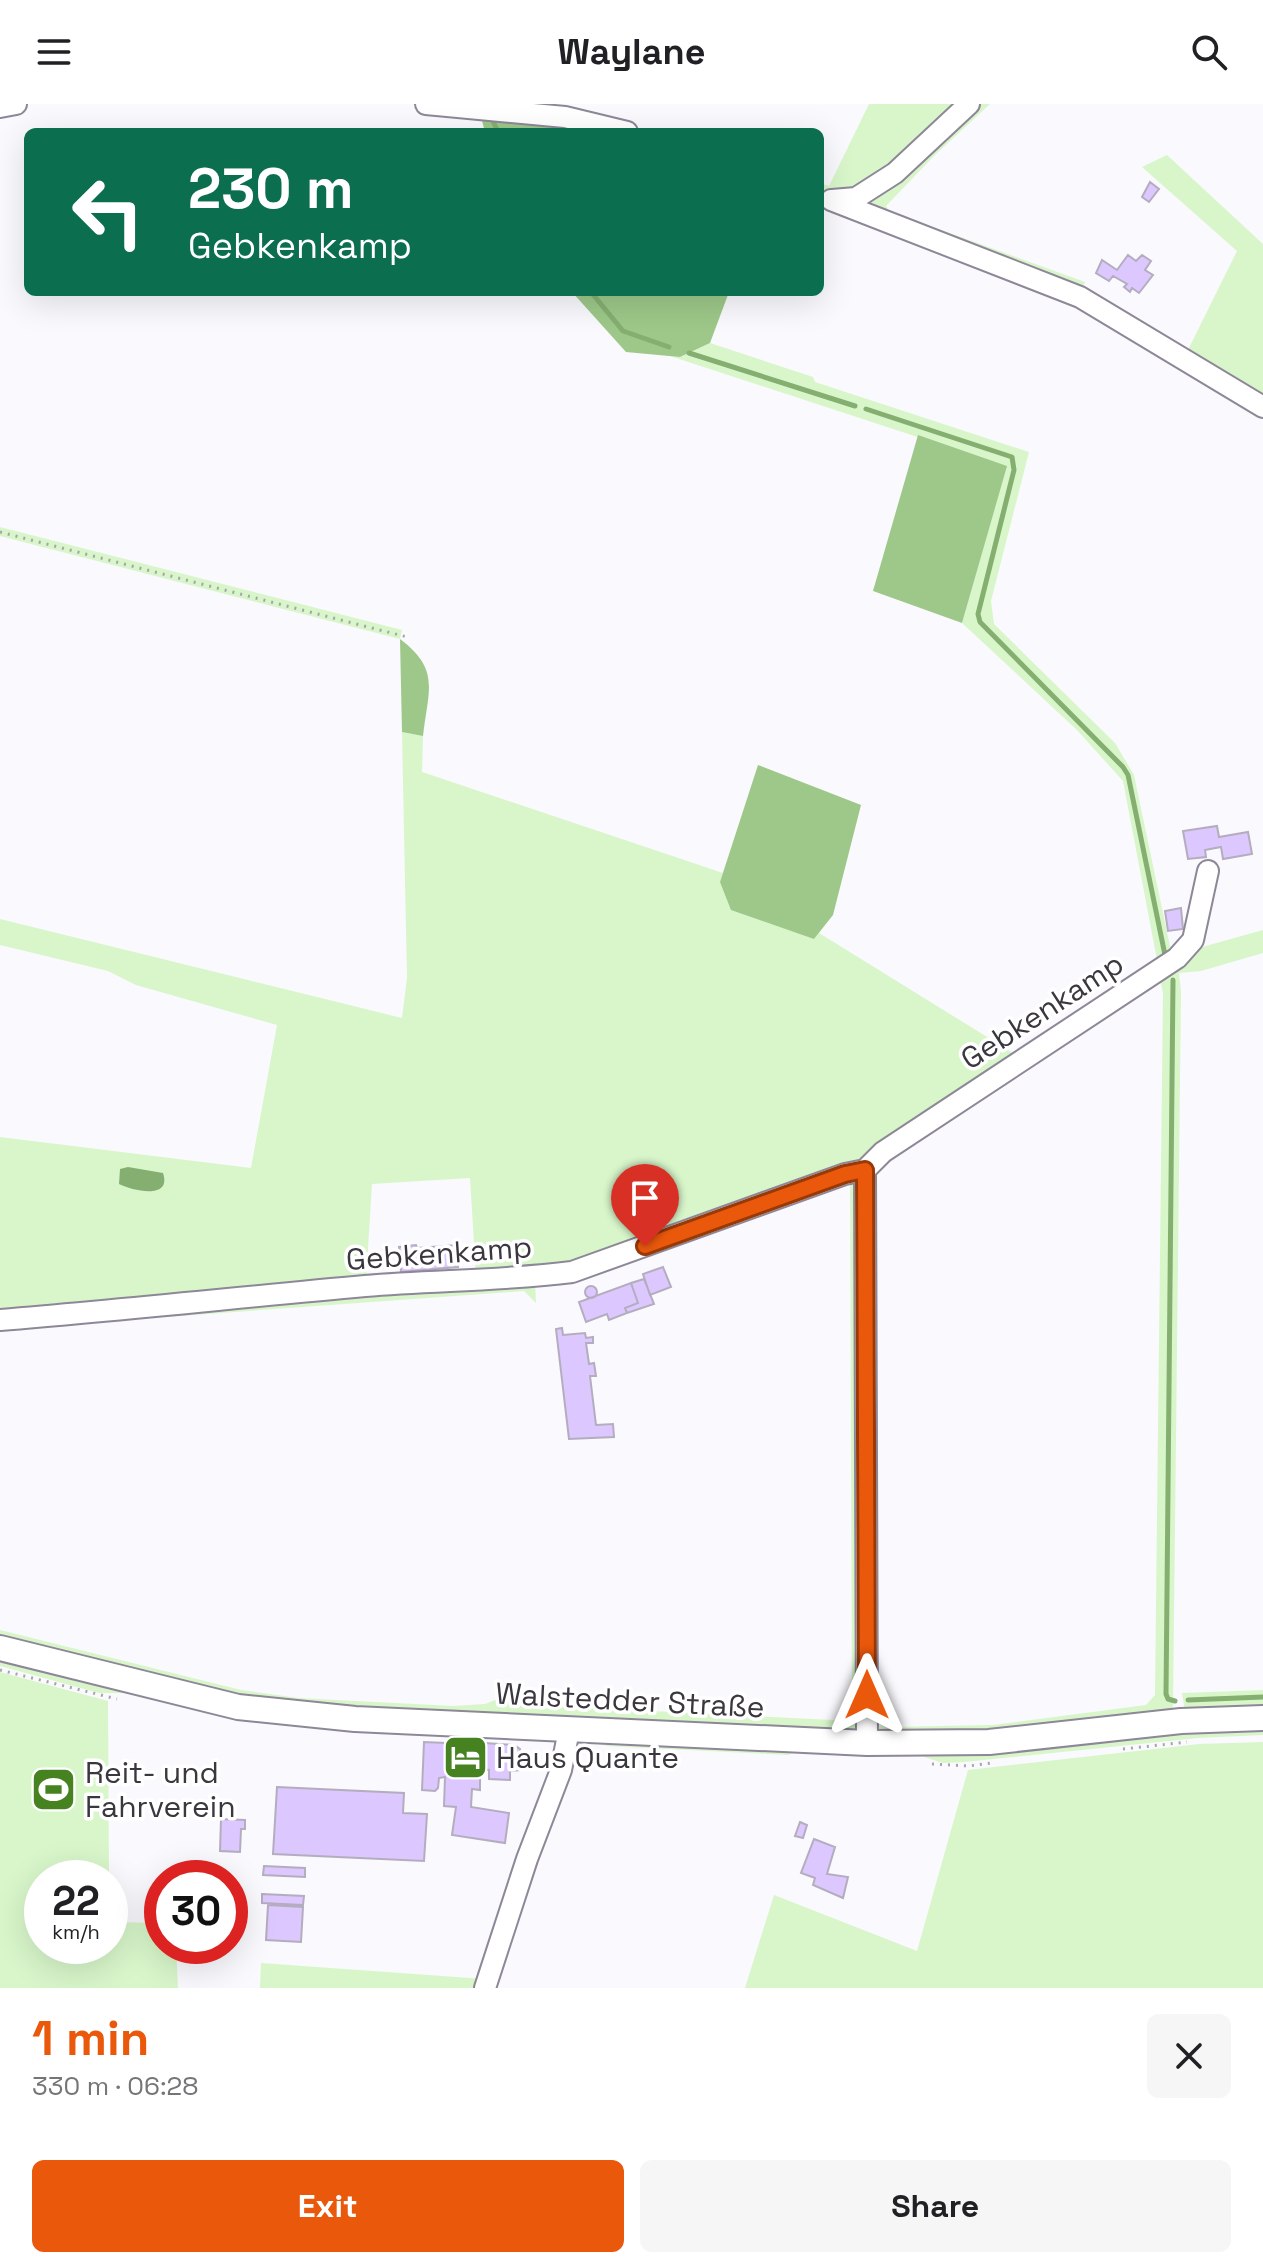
<!DOCTYPE html>
<html lang="en">
<head>
<meta charset="utf-8">
<style>
  body { margin:0; font-family:"Space Grotesk",sans-serif; background:#f6f6f6; color:#202124; height:100vh; display:flex; flex-direction:column; font-size:30px; white-space:nowrap }
  * { box-sizing:border-box; margin:0 }
  p { font-size:26px; color:#757577 }
  .icon { flex:none; width:44px; height:44px; fill:none; stroke:currentColor; stroke-width:2; stroke-linecap:round; stroke-linejoin:round }
  .map { position:relative; height:1884px; overflow:hidden }
  .details { display:flex; flex-direction:column; background:#fff; flex:1 }
  .details>* { flex:none }
  .top-card { position:absolute; left:24px; top:24px; width:800px; height:168px; border-radius:12px; box-shadow:0 8px 32px #0002; background:#0b6e4f; color:#fff; overflow:hidden }
  .speed { position:absolute; left:24px; top:1756px; display:flex; gap:16px; font-size:40px; font-weight:700; text-align:center }
  .speed>* { display:grid; place-content:center; width:104px; height:104px; border-radius:50%; background:#fff; box-shadow:0 8px 32px #0002; line-height:1 }
  .speed small { font-size:20px; font-weight:400 }
  .speed .limit { border:12px solid #d22; background:#fff; color:#111 }
  .pin { position:absolute; display:grid; place-items:center; width:68px; height:68px; color:#fff; margin:-82px -34px; border-radius:50% 50% 50% 0; rotate:-45deg; box-shadow:0 0 8px #0007 }
  .pin .icon { rotate:45deg }
  .me { position:absolute; width:88px; margin:-44px; rotate:0deg; stroke-linejoin:round; filter:drop-shadow(0 0 6px #0008) }
  .turn { display:flex; align-items:center; gap:28px; height:168px; padding:0 32px; font-size:36px }
  .turn .icon { width:104px; height:104px; stroke-width:2.5 }
  .turn b { display:block; font-size:56px; line-height:68px }
  .round { display:grid; place-items:center; flex:none; width:84px; height:84px; border-radius:12px; background:#f6f6f6 }
  .headline { display:flex; align-items:center; justify-content:space-between; height:136px; padding:0 32px }
  h1 { font-size:48px; font-weight:600; line-height:60px; color:#ea580c }
  .cta { display:flex; gap:16px; margin-top:auto; padding:16px 32px }
  .cta a { flex:1; height:92px; border-radius:12px; background:#ea580c; color:#fff; font-size:32px; font-weight:600; line-height:92px; text-align:center }
  .cta a+a { background:#f6f6f6; color:#202124 }
  header { display:flex; justify-content:space-between; align-items:center; height:104px; padding:0 32px; background:#fff; font-size:36px; font-weight:600 }
  .map>svg:first-child { display:block }
</style>
</head>
<body>
<header><svg class="icon" aria-label="menu" viewBox="0 0 24 24"><path d="M4 6h16M4 12h16M4 18h16"/></svg>Waylane<svg class="icon" aria-label="search" viewBox="0 0 24 24"><circle cx="10" cy="10" r="6"/><path d="M15 15l6 6"/></svg></header>
<div class="map">
<svg width="1263" height="1884" viewBox="0 0 1263 1884">
  <rect width="100%" height="100%" fill="#faf9fd"/>
  <path fill="#d8f6ca" d="M869,0H963C928,32 872,99 820,89V79L829,82Z
    M974,0H990L935,51L886,102L889,107L1085,178L1080,188L869,104L868,98L872,90Z
    M1167,51L1263,140V300L1185,252L1237,147L1142,63Z
    M710,239L813,273L815,278L1029,348L991,497L994,520L1115,639L1134,671L1172,852L1158,861L1123,677L1077,626L962,519L1006,362L670,252L680,253Z
    M0,423L402,526L400,535L0,432Z
    M402,628L423,632L422,668L723,769L720,778L814,835L819,829L1013,949L1030,944L859,1060L569,1165L476,1172L470,1074L372,1080L366,1177L0,1212V1033L251,1064L277,921L136,881L108,867L0,841V815L402,914L407,874Z
    M1263,826V849L1201,867L1179,869L1181,887L1173,1602L1170,1610L987,1633L878,1634L869,1616L878,1622L887,1623L993,1621L1146,1601L1155,1591L1163,889L1159,871L1188,847Z
    M857,1076L860,1627L297,1604L0,1537V1526L241,1586L298,1594L453,1602L485,1600L500,1594H514L571,1603L852,1617L850,1078Z
    M535,1177L536,1199L524,1187L41,1222L404,1185Z
    M0,1552L135,1589H99L0,1562Z
    M0,1568L108,1597L109,1774H42V1842H110V1818L162,1819V1842H176L178,1884H0Z
    M1263,1586V1608H1185L1182,1589Z
    M1263,1622V1631L1198,1634L964,1658L943,1659L918,1651V1648L1161,1627Z
    M573,1634L811,1644L787,1651L608,1642Z
    M1263,1638V1884H745L774,1791L917,1847L968,1666L1199,1640Z
    M261,1859L484,1875L482,1884H260Z"/>
  <path fill="#9dc889" d="M481,13L563,18L604,28H485Z
    M572,188H729L710,239L680,253L626,248Z
    M918,331L1007,362L962,519L873,487Z
    M400,535C441,566 428,586 423,632L402,628Z
    M758,661L861,701L833,811L814,835L731,806L720,778Z"/>
  <path fill="#85af71" d="M128,1063L163,1069C172,1096 133,1087 119,1080L120,1065Z"/>
  <g fill="none" stroke-linecap="round" stroke-linejoin="round">
    <path stroke="#85af71" stroke-width="5" d="M492,15L498,28
      M591,188L623,227L669,243
      M689,249L855,302
      M866,305L1012,353L1014,366L978,510L980,518L1123,663L1128,671L1165,851
      M1173,876L1166,1590L1168,1595L1175,1597
      M1188,1596L1263,1593"/>
  </g>
  <path fill="#dcc7fe" stroke="#b4adbf" stroke-width="2" d="M1150,78L1159,85L1149,98L1142,93Z
    M1128,151L1136,157L1142,151L1151,157L1145,166L1153,171L1139,189L1132,184L1130,188L1124,183L1127,180L1113,172L1109,177L1096,169L1102,156L1117,166Z
    M1217,722L1219,733L1248,728L1252,750L1223,755L1221,743L1205,746L1206,753L1188,755L1183,727Z
    M1181,804L1183,825L1168,827L1165,807Z
    M416,1141L417,1144L457,1141L458,1163L401,1168L399,1143Z
    M663,1163L671,1183L650,1191L643,1170Z
    M644,1175L654,1200L627,1209L625,1204L638,1199L631,1179Z
    M631,1179L638,1199L625,1204L627,1209L609,1216L607,1210L586,1218L579,1198Z
    M585 1188a6 6 0 1 1 12 0a6 6 0 1 1-12 0Z
    M562,1224L563,1231L585,1229L586,1234L593,1233V1239H586L589,1260L594,1259L596,1272H590L596,1321L613,1320L614,1333L569,1335L556,1225Z
    M449,1634H456V1637L514,1641L520,1645V1666L510,1667V1676L489,1675V1666L480,1665V1686L472,1685L471,1703L509,1709L505,1739L452,1731L456,1703L444,1702L445,1673L439,1674L438,1684L435,1687L422,1686L424,1638L446,1639Z
    M277,1683L404,1689L403,1709L427,1710L424,1757L273,1750Z
    M221,1715L245,1716V1725H241L240,1748L220,1747Z
    M800,1718L807,1721L803,1734L795,1732Z
    M814,1735L835,1743L827,1770L848,1773L843,1794L813,1781L815,1774L801,1769Z
    M264,1762L305,1764V1773L263,1771Z
    M262,1790L304,1792L303,1801L262,1799Z
    M268,1801L303,1803L301,1838L266,1836Z"/>
  <g fill="none" stroke-linecap="round" stroke-linejoin="round">
    <defs>
      <path id="minor" d="M426,0L565,13L627,28
        M0,3L16,0
        M831,96L1080,193L1263,303
        M832,96L856,94L895,69L969,0
        M865,1066L883,1048L1177,854L1193,836L1208,767
        M0,1216C122,1206 243,1193 365,1182C433,1176 503,1177 572,1168L845,1070L865,1066L867,1639
        M485,1884L527,1755L561,1666L569,1626"/>
      <path id="major" d="M0,1544L238,1603L355,1615L867,1639L989,1638L1181,1617L1263,1614"/>
    </defs>
    <use href="#minor" stroke="#8d8798" stroke-width="24"/>
    <use href="#major" stroke="#8d8798" stroke-width="28"/>
    <path stroke="#a7a5ab" stroke-width="3" stroke-dasharray="2 6" stroke-linecap="butt" d="M0,428L407,533
      M0,1566L117,1595
      M1123,1645L1187,1638
      M932,1660L969,1662L992,1659"/>
    <use href="#minor" stroke="#fff" stroke-width="20"/>
    <use href="#major" stroke="#fff" stroke-width="24"/>
  </g>
  <g fill="none" stroke-linecap="round" stroke-linejoin="round">
    <defs>
      <path id="route" d="M645,1142L845,1070L865,1066L867,1591"/>
    </defs>
    <use href="#route" stroke="#983908" stroke-width="20"/>
    <use href="#route" stroke="#ea580c" stroke-width="14"/>
  </g>
  <defs>
    <symbol id="hotel-square" viewBox="-11 -11 22 22"><rect x="-9" y="-9" width="18" height="18" rx="4" fill="#468220" stroke="#fff"/><path d="M-6-4.5h1.5V1H6V5H4.5V3h-9V5H-6ZM-4 0a1.8 1.8 0 1 1 3.6 0ZM.5 0V-2.5h3Q6-2.5 6 0Z" fill="#fff"/></symbol>
    <symbol id="stadium-square" viewBox="-11 -11 22 22"><rect x="-9" y="-9" width="18" height="18" rx="4" fill="#468220" stroke="#fff"/><path d="M0-5a6.5 5 0 1 0 0 10a6.5 5 0 1 0 0-10ZM-3.5-1.8h7v3.6h-7Z" fill="#fff"/></symbol>
  </defs>
  <g fill-rule="evenodd">
    <use href="#hotel-square" x="440" y="1628" width="51" height="51"/>
    <use href="#stadium-square" x="28" y="1660" width="51" height="51"/>
  </g>
  <g text-anchor="middle" dominant-baseline="central" stroke-width="7" stroke-linejoin="round" paint-order="stroke">
    <g font-size="30" fill="#3a373e" stroke="#fff">
      <text transform="translate(1042 907) rotate(-33)">Gebkenkamp</text>
      <text transform="translate(439 1149) rotate(-4)">Gebkenkamp</text>
      <text transform="translate(630 1596) rotate(3)">Walstedder Straße</text>
    </g>
    <g font-size="30" fill="#3a373e" stroke="#fff" text-anchor="start">
      <text x="496" y="1653">Haus Quante</text>
      <text x="85" y="1668">Reit- und<tspan x="85" dy="34">Fahrverein</tspan></text>
    </g>
  </g>
</svg>
<div class="speed"><div>22<small>km/h</small></div><div class="limit">30</div></div>
<div class="pin" style="left:645px;top:1142px;background:#d93025"><svg class="icon" aria-label="arrive" viewBox="0 0 24 24"><path d="M6 21V4h12l-3 4 3 4H6"/></svg></div>
<svg class="me" style="left:867px;top:1591px" viewBox="-20 -20 40 40"><path d="M0-17L14 15 0 8-14 15z" fill="#ea580c" stroke="#fff" stroke-width="4"/></svg>
<div class="top-card">
<div class="turn"><svg class="icon" aria-label="left" viewBox="0 0 24 24"><path d="M17 20v-9H6M10 6l-5 5 5 5"/></svg><div><b>230 m</b>Gebkenkamp</div></div>
</div>
</div>
<section class="details">
<div class="headline"><div><h1>1 min</h1><p>330 m · 06:28</p></div><a class="round"><svg class="icon" aria-label="close" viewBox="0 0 24 24"><path d="M6 6l12 12M18 6L6 18"/></svg></a></div>
<div class="cta"><a>Exit</a><a>Share</a></div>
</section>
</body>
</html>
